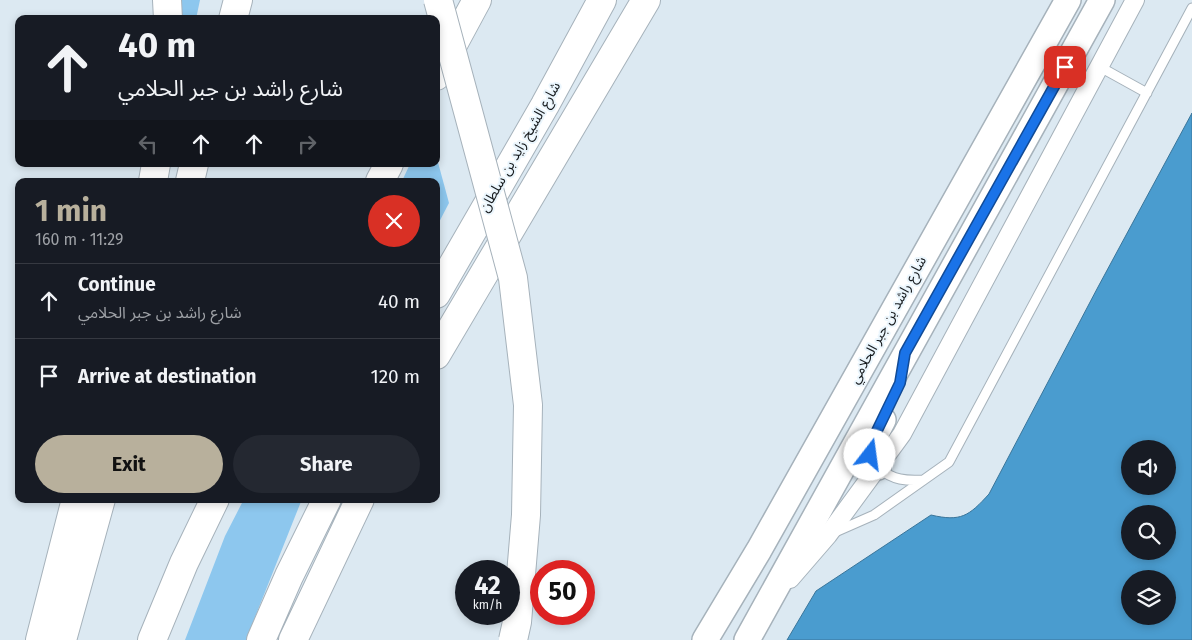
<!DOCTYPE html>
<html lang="en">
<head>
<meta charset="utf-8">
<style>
  body { margin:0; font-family:"Fira Sans","Noto Sans Arabic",sans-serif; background:#242831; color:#f1f3f6; height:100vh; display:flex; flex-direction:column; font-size:19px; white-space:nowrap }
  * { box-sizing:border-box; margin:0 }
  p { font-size:16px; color:#9ea1a6 }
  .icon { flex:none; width:28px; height:28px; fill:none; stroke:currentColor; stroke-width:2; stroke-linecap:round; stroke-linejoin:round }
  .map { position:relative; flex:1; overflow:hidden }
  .panel { position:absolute; left:15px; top:178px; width:425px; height:325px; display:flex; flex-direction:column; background:#171b24; border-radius:10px; box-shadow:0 2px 8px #0003 }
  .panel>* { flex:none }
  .hud { position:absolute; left:15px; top:15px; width:425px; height:152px; border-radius:10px; box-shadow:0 2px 8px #0003; background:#171b24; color:#f1f3f6; overflow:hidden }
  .fabs { position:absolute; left:1121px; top:440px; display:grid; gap:10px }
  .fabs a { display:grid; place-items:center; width:55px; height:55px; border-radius:50%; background:#171b24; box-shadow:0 2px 8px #0003; font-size:25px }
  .speed { position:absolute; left:455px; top:560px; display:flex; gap:10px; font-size:25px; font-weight:700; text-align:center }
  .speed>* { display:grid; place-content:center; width:65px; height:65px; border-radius:50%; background:#171b24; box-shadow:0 2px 8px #0003; line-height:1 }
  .speed small { font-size:12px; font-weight:400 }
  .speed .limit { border:8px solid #d22; background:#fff; color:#111 }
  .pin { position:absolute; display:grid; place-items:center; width:42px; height:42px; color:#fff; margin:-21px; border-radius:10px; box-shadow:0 2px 8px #0006 }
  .me { position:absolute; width:55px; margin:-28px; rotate:15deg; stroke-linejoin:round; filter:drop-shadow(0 0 4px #0008) }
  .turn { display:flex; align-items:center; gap:18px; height:105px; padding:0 20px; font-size:22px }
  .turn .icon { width:65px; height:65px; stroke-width:2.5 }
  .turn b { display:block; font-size:35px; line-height:42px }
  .lanes { display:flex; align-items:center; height:48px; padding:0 20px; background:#0003; justify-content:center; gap:25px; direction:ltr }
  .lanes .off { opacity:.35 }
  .round { display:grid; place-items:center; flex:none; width:52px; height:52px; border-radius:26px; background:#242831 }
  .summary { display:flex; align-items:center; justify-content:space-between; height:85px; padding:0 20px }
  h1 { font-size:30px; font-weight:700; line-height:38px; color:#b8b09c }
  .action { display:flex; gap:10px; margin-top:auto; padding:10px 20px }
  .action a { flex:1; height:58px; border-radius:30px; background:#b8b09c; color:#111; font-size:20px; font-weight:700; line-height:58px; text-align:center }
  .action a+a { background:#242831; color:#f1f3f6 }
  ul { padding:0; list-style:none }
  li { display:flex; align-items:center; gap:15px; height:75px; padding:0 20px; border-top:1px solid #363941 }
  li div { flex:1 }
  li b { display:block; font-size:19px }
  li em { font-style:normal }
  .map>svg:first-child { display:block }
</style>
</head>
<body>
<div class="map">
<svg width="1192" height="640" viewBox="0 0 1192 640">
  <rect width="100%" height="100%" fill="#dce9f2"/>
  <path fill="#8dc7ee" d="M181,0H200L196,19H182Z
    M436,155L449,203L436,228V181H402L410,164H436Z
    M244,499H302L246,640H185L225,536Z"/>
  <path fill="#4a9ccf" stroke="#3a759a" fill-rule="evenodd" d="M1192,113V640H787L816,591L931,515C961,522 969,516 989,494L1098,287ZM1130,449H1168V486H1130ZM1130,514H1168V551H1130ZM1130,579H1168V616H1130Z"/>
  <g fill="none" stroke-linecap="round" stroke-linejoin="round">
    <defs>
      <path id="service" d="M1100,67L1147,93
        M880,469C893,480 906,481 923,480
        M833,533L874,515L949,462L1192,8"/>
      <path id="minor" d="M790,579L828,535L902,434L1135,0"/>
      <path id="secondary" d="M878,467C864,451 875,436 883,420
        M705,640L759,550L1068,0
        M747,640L1102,0"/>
      <path id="motorway" d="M167,0L168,19
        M233,19L238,0
        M436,76L477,0
        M153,181L156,164
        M190,181L194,164
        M380,181L389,164
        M436,294L545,105L602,0
        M436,355L646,0
        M40,640L76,499
        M62,640L101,499
        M152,640L184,563L215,499
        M261,640L289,576L327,499
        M293,640L360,499"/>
    </defs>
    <use href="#service" stroke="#a6b2bb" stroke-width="11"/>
    <use href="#minor" stroke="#a6b2bb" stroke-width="20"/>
    <use href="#secondary" stroke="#a6b2bb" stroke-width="28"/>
    <use href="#motorway" stroke="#a6b2bb" stroke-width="30"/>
    <use href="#service" stroke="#fff" stroke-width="9"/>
    <use href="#minor" stroke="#fff" stroke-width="18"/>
    <use href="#secondary" stroke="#fff" stroke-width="25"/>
    <use href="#motorway" stroke="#fff" stroke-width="28"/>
    <defs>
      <path id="motorway-bridge" d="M438,0L513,278L528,405L526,515L517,622L513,640"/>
    </defs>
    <use href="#motorway-bridge" stroke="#a6b2bb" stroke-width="30" stroke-linecap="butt"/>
    <use href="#motorway-bridge" stroke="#fff" stroke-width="28"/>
  </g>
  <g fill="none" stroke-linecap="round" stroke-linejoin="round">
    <defs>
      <path id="route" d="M870,455V448L872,441L900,383L905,353L1065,67"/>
    </defs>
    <use href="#route" stroke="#114b97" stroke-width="12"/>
    <use href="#route" stroke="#1a73e8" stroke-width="9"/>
  </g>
  <g text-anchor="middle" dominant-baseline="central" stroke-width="4" stroke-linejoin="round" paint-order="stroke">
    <g font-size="14" fill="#161a1d" stroke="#ebf6fd">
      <text transform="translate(520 147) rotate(-60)">شارع الشيخ زايد بن سلطان</text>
      <text transform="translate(888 320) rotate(-61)">شارع راشد بن جبر الحلامي</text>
    </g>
  </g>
</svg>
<div class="fabs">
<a><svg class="icon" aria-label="sound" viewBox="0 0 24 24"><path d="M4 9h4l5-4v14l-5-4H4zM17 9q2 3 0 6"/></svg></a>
<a><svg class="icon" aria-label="search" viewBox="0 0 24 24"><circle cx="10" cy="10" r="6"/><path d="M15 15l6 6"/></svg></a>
<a><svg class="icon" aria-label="layers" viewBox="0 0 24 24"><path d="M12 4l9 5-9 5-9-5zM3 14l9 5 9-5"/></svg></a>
</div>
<div class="speed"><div>42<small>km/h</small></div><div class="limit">50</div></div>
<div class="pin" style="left:1065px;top:67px;background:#d93025"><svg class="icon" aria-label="arrive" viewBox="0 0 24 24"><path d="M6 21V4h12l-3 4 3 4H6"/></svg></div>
<svg class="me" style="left:870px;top:455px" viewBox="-20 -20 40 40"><circle r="19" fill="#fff"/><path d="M0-13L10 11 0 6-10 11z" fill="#1a73e8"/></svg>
<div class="hud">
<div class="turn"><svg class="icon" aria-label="ahead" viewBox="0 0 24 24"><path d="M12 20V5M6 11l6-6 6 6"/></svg><div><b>40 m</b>شارع راشد بن جبر الحلامي</div></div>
<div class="lanes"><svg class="icon off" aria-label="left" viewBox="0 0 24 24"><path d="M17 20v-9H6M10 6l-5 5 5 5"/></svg><svg class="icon" aria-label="ahead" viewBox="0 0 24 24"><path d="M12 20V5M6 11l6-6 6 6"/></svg><svg class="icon" aria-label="ahead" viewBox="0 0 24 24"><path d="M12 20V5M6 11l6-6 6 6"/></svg><svg class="icon off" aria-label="right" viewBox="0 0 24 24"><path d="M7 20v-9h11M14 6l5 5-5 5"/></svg></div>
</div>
<section class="panel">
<div class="summary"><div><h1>1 min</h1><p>160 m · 11:29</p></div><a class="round" style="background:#d93025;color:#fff"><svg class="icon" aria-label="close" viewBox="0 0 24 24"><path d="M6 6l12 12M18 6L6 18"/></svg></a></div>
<ul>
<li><svg class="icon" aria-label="ahead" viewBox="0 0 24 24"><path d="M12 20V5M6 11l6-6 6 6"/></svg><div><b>Continue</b><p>شارع راشد بن جبر الحلامي</p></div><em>40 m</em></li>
<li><svg class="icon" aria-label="arrive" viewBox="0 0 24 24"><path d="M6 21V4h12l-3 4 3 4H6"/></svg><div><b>Arrive at destination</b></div><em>120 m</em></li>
</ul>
<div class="action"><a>Exit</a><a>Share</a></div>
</section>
</div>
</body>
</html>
